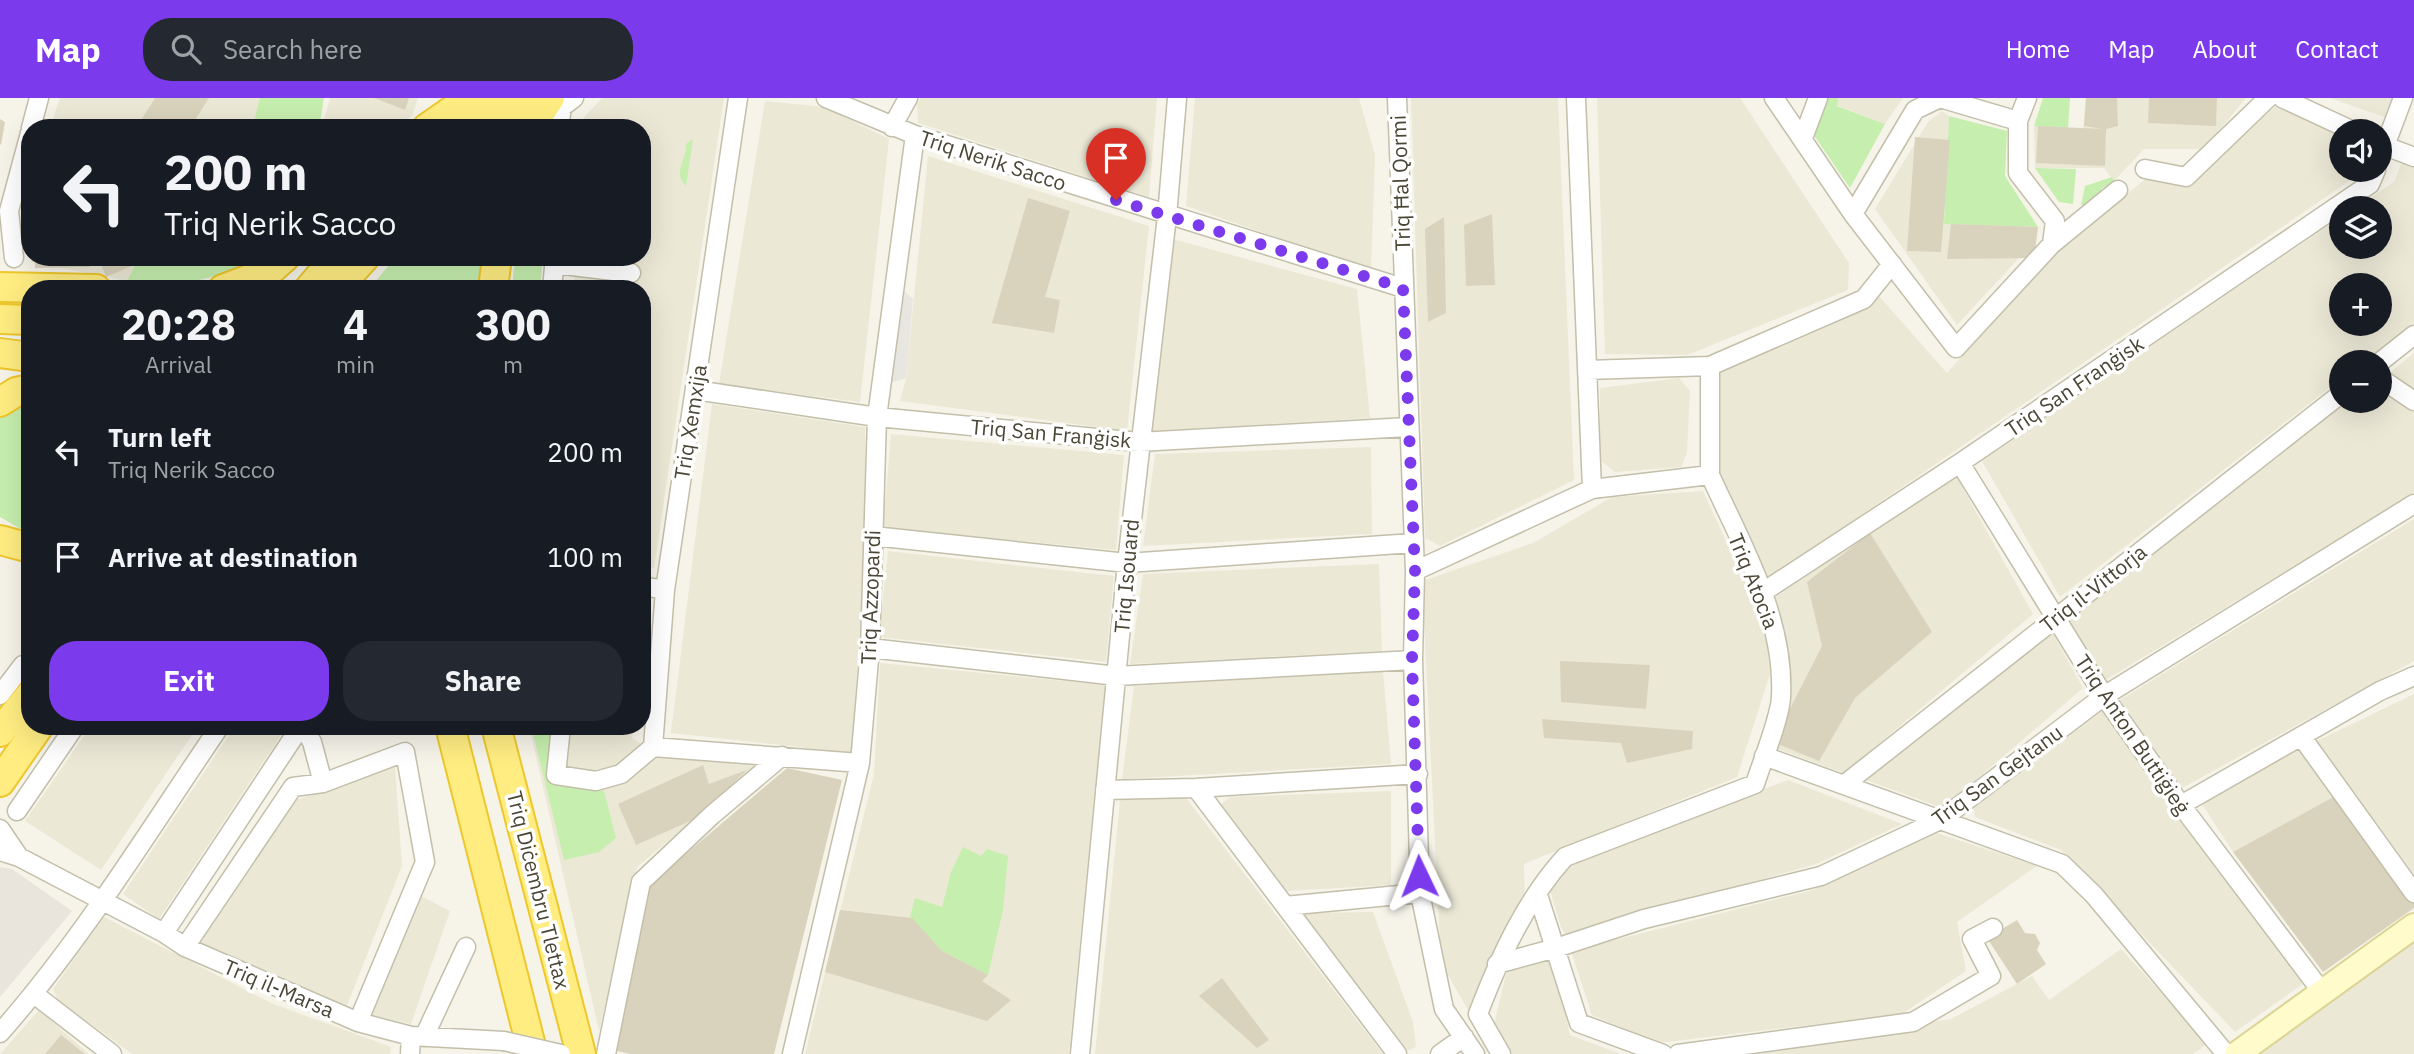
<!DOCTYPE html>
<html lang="en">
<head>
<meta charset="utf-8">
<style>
  body { margin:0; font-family:"IBM Plex Sans",sans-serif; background:#242831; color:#f1f3f6; height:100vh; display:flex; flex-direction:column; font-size:26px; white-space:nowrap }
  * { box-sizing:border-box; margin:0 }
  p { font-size:23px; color:#9ea1a6 }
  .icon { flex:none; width:38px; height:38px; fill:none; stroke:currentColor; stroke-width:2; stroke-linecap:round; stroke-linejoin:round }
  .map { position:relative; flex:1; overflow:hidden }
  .sheet { position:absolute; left:21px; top:182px; width:630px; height:455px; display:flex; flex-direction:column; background:#171b24; border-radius:28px; box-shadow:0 7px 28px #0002 }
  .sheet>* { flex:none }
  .top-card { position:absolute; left:21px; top:21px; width:630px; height:147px; border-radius:28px; box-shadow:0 7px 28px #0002; background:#171b24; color:#f1f3f6; overflow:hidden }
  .tools { position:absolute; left:2329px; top:21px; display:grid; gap:14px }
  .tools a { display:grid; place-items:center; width:63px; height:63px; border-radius:50%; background:#171b24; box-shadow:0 7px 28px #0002; font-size:35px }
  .pin { position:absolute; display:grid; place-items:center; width:60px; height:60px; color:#fff; margin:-72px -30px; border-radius:50% 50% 50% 0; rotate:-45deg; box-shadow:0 0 7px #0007 }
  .pin .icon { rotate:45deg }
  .me { position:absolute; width:77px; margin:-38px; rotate:358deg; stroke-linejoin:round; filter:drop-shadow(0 0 5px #0008) }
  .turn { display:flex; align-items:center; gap:24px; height:147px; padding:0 28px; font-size:32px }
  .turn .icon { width:91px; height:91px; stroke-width:2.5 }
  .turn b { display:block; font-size:49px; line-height:60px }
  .eta { display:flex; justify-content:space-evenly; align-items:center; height:119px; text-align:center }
  .eta b { font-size:42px; font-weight:800; line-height:49px }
  .action { display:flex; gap:14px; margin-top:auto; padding:14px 28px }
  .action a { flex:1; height:80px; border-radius:28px; background:#7c3aed; color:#fff; font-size:28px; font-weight:800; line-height:80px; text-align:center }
  .action a+a { background:#242831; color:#f1f3f6 }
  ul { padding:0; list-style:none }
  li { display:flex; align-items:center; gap:21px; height:105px; padding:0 28px }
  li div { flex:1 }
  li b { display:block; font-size:26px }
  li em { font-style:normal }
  header { display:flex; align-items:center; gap:42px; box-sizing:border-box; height:98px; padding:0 35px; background:#7c3aed; color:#fff }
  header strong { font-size:33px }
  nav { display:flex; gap:38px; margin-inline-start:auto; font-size:24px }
  .search { width:490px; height:63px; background:#242831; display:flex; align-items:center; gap:18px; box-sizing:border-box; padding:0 24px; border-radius:28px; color:#9ea1a6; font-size:26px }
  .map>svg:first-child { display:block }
</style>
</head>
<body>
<header>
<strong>Map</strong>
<div class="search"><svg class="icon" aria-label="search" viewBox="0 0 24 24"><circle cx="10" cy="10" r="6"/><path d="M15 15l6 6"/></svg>Search here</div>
<nav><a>Home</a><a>Map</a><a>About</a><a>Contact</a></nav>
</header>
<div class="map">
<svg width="2414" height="956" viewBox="0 0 2414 956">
  <rect width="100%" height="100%" fill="#f6f4e9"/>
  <path fill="#ebe8d6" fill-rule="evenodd" d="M60,0H260L252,30H50Z
    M330,0H418L412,18L395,30H322Z
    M602,0H724L654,470L642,468V191H573L577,159H642V30H577L578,26Z
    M921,0H1157L1149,99L918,25L917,6Z
    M1195,0H1359L1375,57L1371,172L1186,108Z
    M1411,0H1558L1574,382L1440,448L1425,440Z
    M1597,0H1740L1849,165L1848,192L1687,257L1605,256Z
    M1838,0H1903L1885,26L1836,7Z
    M2086,0H2246L2204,51H2144L2114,83L2104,70H2035L2034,28L2083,31Z
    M2330,0H2394L2387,20Z
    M765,3L824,9L889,41L860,304L719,286Z
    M2278,6L2341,36L2342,72H2359L2358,77L1766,482L1719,378V274L1864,211L1879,198L1947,275L2051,157L2147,80L2187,88Z
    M1942,13L1949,18L1944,126L2038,129L2034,160H2019L1957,227L1875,111L1928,24Z
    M928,58L1149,128L1127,333L900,303L906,280Z
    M2402,64L2414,69V225L2363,264H2342L2341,281L2060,499L1982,363L2341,119L2342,149H2380V110H2355L2394,84ZM2342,187H2380V226H2342Z
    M1169,140L1357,191L1370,320L1151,333Z
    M31,159H139L127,183L31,164Z
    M2414,255V293L2388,276Z
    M1679,280L1690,293L1687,355L1681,369L1615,374L1600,362V290Z
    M2380,291L2414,314V395L2104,583L2066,521L2345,303H2380Z
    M712,306L865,329V465L851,655L671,635Z
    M891,336L1124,357L1116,452L883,430Z
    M1371,349L1372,436L1143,448L1155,356Z
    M1956,378L2033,516L1844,675L1775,650L1788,598L1785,531L1774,500Z
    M1703,393L1765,527L1770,576L1737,679L1524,766L1525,808L1468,912L1441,865L1422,483L1533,445L1612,399Z
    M2414,421V563L2182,690L2120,602Z
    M888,453L1114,478L1106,564L879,539Z
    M1379,466L1382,553L1130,566L1143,476Z
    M2052,534L2083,590L1943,710L1866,682Z
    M880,565L1105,587L1069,956H805L874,676Z
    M1383,573L1391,666L1122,681L1134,588Z
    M2414,596V776L2317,643Z
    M2105,609L2307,883L2235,934L2061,752L1975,719L1973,708Z
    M91,628H198L101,772L25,723Z
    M235,628H271L282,636L159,821L123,796Z
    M529,628H634L632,640L660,658L760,666L637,769L599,933Z
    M2300,648L2335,698L2233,754L2200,703Z
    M395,669L402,768L346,910L199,844L296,702Z
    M1788,682L1902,726L1816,766L1566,837L1561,829L1549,789L1564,765Z
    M1391,693V787L1287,793L1218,709L1230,699Z
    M1186,700L1383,956H1095L1120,702Z
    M1934,734L2037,768L1957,824L1966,873L1902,916L1658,945L1592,917L1571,853L1813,792Z
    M421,798L450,813L411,926L371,917Z
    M1373,814L1413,924L1416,949L1404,954L1301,815Z
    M104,819L271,905L391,949L390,956H132L58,902L53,891Z
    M2414,843V956H2258Z
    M2121,851L2208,945L2193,956H1719L1951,921L2032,878L2049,902Z
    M1541,862L1555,867L1570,937L1621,956H1506L1493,930L1507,873Z
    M39,912L89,956H0Z"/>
  <path fill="#e9e5dd" d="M0,769L12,771L72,813L0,899Z"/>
  <path fill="#c6eeae" d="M260,0H324L319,30H252Z
    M1828,0H1838L1837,8L1885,26L1850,90L1813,36Z
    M2043,0H2070L2068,30L2034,28Z
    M1949,18L2007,33L2005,78L2038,129L1944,126Z
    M693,41L686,88C671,73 688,62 686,46Z
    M2035,70L2076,71L2073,106L2059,104Z
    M2112,79L2114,83L2101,91L2103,93L2084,108L2081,107L2085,88Z
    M139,159H265C220,179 177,193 127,183Z
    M396,159H484L480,191H369Z
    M515,159H543L540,191H512Z
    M30,303V430H19L0,419V319L14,306Z
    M539,628H550L555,632L549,666L553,686L604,693L616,740L599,754L564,762L532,631Z
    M963,749L981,758L987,751L1008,758L1003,812L988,877L942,853L910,819L915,800L942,809L951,774Z"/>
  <path fill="#e7e6e1" d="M895,185L913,201L906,280L880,288Z"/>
  <path fill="#d9d3bd" d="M155,0H209L190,30H136Z
    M374,0H409L405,12Z
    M2086,0H2117L2118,28L2106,31L2105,68L2036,65L2038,28L2102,31L2084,28Z
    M2149,0H2217L2216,28L2148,25Z
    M0,21L5,24L1,47L0,46Z
    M1915,39L1950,42L1941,154L1907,153Z
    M1028,100L1070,113L1045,199L1060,202L1054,235L992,225Z
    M1492,116L1495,187L1466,188L1464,127Z
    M1444,119L1446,215L1428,224L1425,131Z
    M1951,126L2038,129L2034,160L1947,161Z
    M35,159H86L90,169L35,170Z
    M98,159H131L134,167L106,179Z
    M1870,435L1932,534L1855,600L1819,663L1773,644L1822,548L1807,484Z
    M1560,563L1650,567L1646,611L1561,604Z
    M1542,621L1693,633L1692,651L1627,665L1621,645L1544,640Z
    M703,667L709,686L747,672L697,720L636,747L618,706Z
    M787,670L842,682L774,956H630L617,953L648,788Z
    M2335,698L2414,804V810L2323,874L2233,754Z
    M840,812L912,820L942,853L988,877L982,883L1011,902L987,923L825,874Z
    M2017,822L2025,835L2035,836L2040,845L2037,852L2046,866L2017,886L1987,840Z
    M1222,880L1269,942L1257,950L1199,898Z
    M61,937L85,956H45Z"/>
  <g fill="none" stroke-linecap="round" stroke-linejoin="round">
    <defs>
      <path id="minor" d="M826,0L915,37L1403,190
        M1397,0L1415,473L1413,562L1420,795L1444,911L1475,956
        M1576,0L1592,391
        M1774,0L1853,116L1956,250L2052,146L2118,92
        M2027,0L2018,23V75L2055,123L2052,146
        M2282,0L2353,33
        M892,29L908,0
        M31,30L39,0
        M559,30L562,9L574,0
        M1803,40L1818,0
        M2380,46L2414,59
        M2380,61L2403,0
        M2145,71L2186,79L2268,0
        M1853,116L1915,12L1940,0L2018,23
        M14,160L9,113L30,35
        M555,166L631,175
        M552,191L555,159
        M2380,264L2414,237
        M1587,272L1710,268L1864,201L1892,166
        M2380,280L2414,303
        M695,292L877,319L1139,344L1408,329
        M1960,365L2104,598L2181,707L2322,894
        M1710,377V268
        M873,438L1127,465L1413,445
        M1415,473L1592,391L1710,377C1742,447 1785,520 1781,599C1780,620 1762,664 1755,686L1565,759C1525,803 1499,861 1478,916L1501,956
        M642,488L665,492
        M1763,494L1960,365L2370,86L2376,72
        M870,550L1117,578L1413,562
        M0,597L23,567
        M302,628L312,644L323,685
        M561,628L556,677L596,683L621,676L653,649L860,665
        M2301,638L2414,795
        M653,649L665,492L738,0
        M1764,658L2062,766L2094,797L2226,956
        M1845,686L2342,295
        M1196,690L1397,956
        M1105,692L1196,690L1418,676
        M2181,707L2380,593L2414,578
        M17,713L75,628
        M0,731L19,759
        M0,753L19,759L164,835L185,849L358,924L411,938L504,943
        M1538,797L1579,925L1663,956
        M1285,808L1420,795
        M164,835L301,628
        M185,849L293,689L323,685L405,654L425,764L358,924
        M1497,866L1556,850L1644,821L1821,778L1942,721L2104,598L2414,406
        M34,896L112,956
        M0,935C83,841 149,732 220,628
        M424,939L466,849
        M410,956L411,938
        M606,956L641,784L712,717L782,658
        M792,956L860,665L870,550L877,319L915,37
        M1080,956L1127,465L1167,118L1177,0
        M1440,956L1464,939
        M1678,956L1913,924L1991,878L1972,841L1993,830"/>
      <path id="secondary" d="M2237,956L2414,828"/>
      <path id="trunk" d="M427,30L470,0
        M463,30L495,0
        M493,30L525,0
        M530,30L550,0
        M0,189L96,191
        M223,191L268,174L285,159
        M309,191L336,159
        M336,191L365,159
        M493,191L497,159
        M0,221L30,222
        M0,255L30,259
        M0,304L16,294L30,291
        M0,442L30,450
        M450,628L533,956
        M496,628L581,956
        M0,634L30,597
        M0,684L39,628"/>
    </defs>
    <use href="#minor" stroke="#c3bfaa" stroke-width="21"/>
    <use href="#secondary" stroke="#dbd494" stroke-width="28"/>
    <use href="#trunk" stroke="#eec72b" stroke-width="32"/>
    <use href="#minor" stroke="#fff" stroke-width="18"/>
    <use href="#secondary" stroke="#fffbca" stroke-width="24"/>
    <use href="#trunk" stroke="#ffed82" stroke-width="28"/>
    <defs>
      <path id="minor-bridge" d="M504,943L561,956"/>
    </defs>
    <use href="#minor-bridge" stroke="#c3bfaa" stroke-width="21" stroke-linecap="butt"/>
    <use href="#minor-bridge" stroke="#fff" stroke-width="18"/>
  </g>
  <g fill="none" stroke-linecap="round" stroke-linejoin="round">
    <path stroke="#7c3aed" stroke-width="12" stroke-dasharray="0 21.6" d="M1116,102L1403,190L1415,473L1412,562L1419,778"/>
  </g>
  <g text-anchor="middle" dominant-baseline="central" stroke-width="7" stroke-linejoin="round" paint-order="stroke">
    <g font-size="21" fill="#4b4636" stroke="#fff">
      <text transform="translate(993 62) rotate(18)">Triq Nerik Sacco</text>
      <text transform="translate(1400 85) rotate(-92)">Triq Ħal Qormi</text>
      <text transform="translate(2074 288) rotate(-34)">Triq San Franġisk</text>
      <text transform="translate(690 324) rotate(-81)">Triq Xemxija</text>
      <text transform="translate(1051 335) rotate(5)">Triq San Franġisk</text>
      <text transform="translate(1126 478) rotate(-85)">Triq Isouard</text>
      <text transform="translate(1754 483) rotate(68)">Triq Atocia</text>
      <text transform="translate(2093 490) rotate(-38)">Triq il-Vittorja</text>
      <text transform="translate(870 499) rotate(-88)">Triq Azzopardi</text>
      <text transform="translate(2133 636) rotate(56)">Triq Anton Buttiġieġ</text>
      <text transform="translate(1997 677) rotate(-36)">Triq San Gejtanu</text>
      <text transform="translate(539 792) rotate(76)">Triq Diċembru Tlettax</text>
      <text transform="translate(279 890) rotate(23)">Triq il-Marsa</text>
    </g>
  </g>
</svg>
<div class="tools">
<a><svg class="icon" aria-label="sound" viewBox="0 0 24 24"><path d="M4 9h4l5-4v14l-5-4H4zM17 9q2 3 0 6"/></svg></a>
<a><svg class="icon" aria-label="layers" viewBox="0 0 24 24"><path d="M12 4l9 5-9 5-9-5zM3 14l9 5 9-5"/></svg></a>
<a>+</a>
<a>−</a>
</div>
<div class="pin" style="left:1116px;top:102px;background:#d93025"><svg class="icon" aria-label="arrive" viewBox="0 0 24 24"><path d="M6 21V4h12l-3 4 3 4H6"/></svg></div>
<svg class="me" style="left:1419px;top:778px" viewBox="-20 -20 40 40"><path d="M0-17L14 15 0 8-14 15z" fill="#7c3aed" stroke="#fff" stroke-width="4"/></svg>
<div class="top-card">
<div class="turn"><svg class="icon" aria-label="left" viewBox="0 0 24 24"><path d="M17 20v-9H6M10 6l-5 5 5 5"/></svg><div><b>200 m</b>Triq Nerik Sacco</div></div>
</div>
<section class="sheet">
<div class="eta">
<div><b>20:28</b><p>Arrival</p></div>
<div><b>4</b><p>min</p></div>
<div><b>300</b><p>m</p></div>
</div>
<ul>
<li><svg class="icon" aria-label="left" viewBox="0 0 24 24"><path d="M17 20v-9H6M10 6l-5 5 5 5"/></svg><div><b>Turn left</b><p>Triq Nerik Sacco</p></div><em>200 m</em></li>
<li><svg class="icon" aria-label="arrive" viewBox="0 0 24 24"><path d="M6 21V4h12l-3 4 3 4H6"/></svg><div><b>Arrive at destination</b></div><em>100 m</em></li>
</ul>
<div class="action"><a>Exit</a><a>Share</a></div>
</section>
</div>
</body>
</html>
